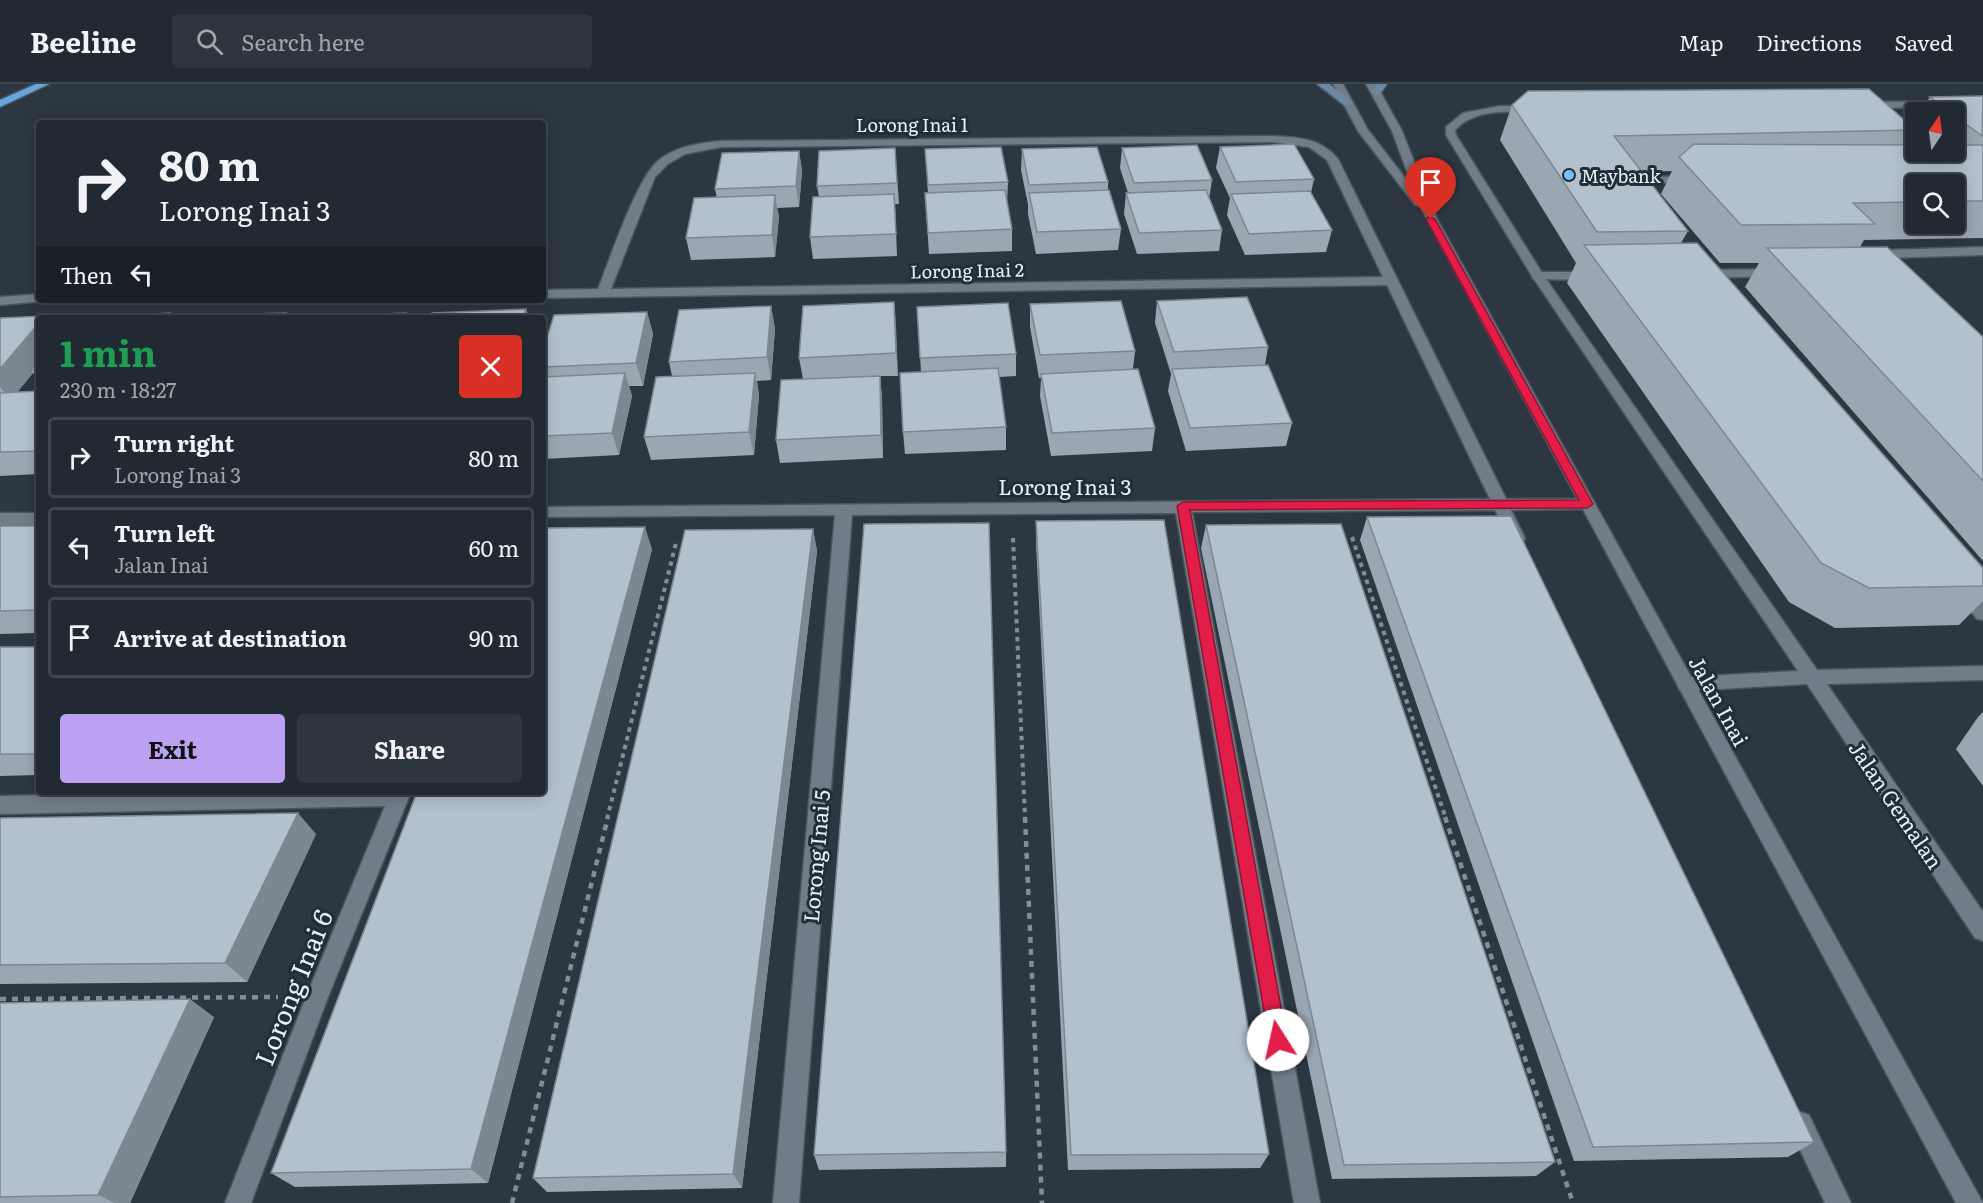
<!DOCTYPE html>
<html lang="en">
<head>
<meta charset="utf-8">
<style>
  body { margin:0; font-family:Literata,serif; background:#2d353e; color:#f1f3f6; height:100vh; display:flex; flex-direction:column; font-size:22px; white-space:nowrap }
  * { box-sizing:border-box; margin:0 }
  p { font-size:20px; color:#a2a6ac }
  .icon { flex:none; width:33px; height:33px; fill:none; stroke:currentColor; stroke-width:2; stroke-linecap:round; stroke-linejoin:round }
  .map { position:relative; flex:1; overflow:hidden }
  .side { position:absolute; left:36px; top:231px; width:510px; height:480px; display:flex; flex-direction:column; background:#212932; border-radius:6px; box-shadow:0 3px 15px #0003,0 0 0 2px #3e454d }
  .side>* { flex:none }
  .banner { position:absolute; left:36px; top:36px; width:510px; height:183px; border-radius:6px; box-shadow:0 3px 15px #0003,0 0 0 2px #3e454d; background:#212932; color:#f1f3f6; overflow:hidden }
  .needle { width:39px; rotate:13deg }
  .fabs { position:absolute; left:1905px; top:18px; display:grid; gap:12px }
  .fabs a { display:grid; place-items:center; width:60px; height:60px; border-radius:6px; background:#212932; box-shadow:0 3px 15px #0003,0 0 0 2px #3e454d; font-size:30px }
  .pin { position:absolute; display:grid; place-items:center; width:51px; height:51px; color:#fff; margin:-62px -26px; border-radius:50% 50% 50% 0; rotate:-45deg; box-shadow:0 0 6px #0007 }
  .pin .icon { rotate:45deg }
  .me { position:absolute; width:66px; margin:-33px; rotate:350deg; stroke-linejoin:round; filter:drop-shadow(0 0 4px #0008) }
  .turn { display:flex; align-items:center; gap:21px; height:126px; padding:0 24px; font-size:27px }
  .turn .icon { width:78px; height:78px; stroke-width:2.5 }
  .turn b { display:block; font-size:42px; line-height:51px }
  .then { display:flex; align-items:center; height:57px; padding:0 24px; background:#0003; gap:12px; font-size:22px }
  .round { display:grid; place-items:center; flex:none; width:63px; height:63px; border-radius:6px; background:#2d353e }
  .overview { display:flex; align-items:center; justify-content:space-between; height:102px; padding:0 24px }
  h1 { font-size:36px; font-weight:700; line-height:45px; color:#1e9e55 }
  .button { display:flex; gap:12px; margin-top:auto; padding:12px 24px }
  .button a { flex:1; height:69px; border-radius:6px; background:#bca0f2; color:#111; font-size:24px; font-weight:700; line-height:69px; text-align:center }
  .button a+a { background:#2d353e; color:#f1f3f6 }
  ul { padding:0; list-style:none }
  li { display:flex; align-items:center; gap:18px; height:81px; margin:0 12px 9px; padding:0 12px; border:3px solid #3e454d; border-radius:6px }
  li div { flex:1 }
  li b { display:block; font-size:22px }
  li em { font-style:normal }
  header { display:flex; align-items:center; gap:36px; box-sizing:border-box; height:84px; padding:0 30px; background:#212932; border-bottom:2px solid #3e454d }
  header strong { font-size:28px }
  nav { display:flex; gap:33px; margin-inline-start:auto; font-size:21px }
  .search { width:420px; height:54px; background:#2d353e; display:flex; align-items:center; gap:15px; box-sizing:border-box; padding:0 21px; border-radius:6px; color:#a2a6ac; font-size:22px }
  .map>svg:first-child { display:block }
</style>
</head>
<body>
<header>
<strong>Beeline</strong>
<div class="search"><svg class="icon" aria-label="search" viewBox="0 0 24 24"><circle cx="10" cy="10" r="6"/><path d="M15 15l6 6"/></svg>Search here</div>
<nav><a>Map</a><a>Directions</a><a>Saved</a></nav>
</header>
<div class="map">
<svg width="1983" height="1119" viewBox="0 0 1983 1119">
  <rect width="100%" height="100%" fill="#2c3742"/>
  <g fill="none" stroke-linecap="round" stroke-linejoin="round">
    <defs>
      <path id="service" d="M1692,92L1696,93V97L1657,99L1648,106L1654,116L1648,120L1644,118L1636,105L1654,93Z
        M1776,185L1781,186L1782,189L1781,192L1701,194L1695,190L1701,186Z
        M1538,188H1593L1599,192L1593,196L1533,195L1532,192L1533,189Z
        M1961,498L1967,500L1983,518V536L1977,535L1952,504L1955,500Z"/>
      <path id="minor" d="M1983,17V23L1865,24L1860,21L1865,18Z
        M1500,22H1534L1539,25L1534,28C1506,28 1476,24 1455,46L1456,51L1544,192L1817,586L1983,582V596L1827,600L1983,828V857L1975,854L1807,600L1686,607L1679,605L1677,600L1679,595L1686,593L1798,587L1532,192L1446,51V43L1463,29Z
        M1272,52C1297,53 1321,54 1338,75L1506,415H1587L1593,416L1595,420L1593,424L1587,425L1511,426L1525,454L1523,458H1511L1495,426L1192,428L1320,1119H1294L1176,429L852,431L799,1119H773L835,431L543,433V423L1490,415L1387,201L543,214V206L598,205C610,175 637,93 659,76C677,62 700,59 721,57ZM1272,58L1309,63L1327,76L1383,193L611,205L655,93L668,80L685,70L721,63Z
        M1983,163V171L1886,174L1872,178L1866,174L1885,166Z
        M39,210V216L44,217L0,221V213Z
        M0,429H39V441H0Z
        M221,708H411L328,913L251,1119H225L306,913L385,722L0,730V712Z
        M1800,1028L1809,1031L1851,1119H1825L1788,1040L1791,1031Z"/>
      <path id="tertiary" d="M1333,0H1343L1368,46L1413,104L1392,47L1366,0H1376L1402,47L1437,135L1983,1119H1956L1420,122L1415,121L1358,47Z"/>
      <path id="secondary" d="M1317,0H1329L1353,19L1344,21Z
        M1377,0H1387L1380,10L1376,11L1371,8Z"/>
      <path id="motorway" d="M36,0H49L0,23V16Z"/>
    </defs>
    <use href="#service" stroke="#4b555e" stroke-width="3"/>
    <use href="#minor" stroke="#4b555e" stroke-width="3"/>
    <use href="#tertiary" stroke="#4b555e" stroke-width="3"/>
    <use href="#secondary" stroke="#4b555e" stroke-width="3"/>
    <use href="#motorway" stroke="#4b555e" stroke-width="3"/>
    <path stroke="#848d96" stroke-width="4" stroke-dasharray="4.5 4.5" stroke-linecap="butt" d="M1352,453L1446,735
      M1013,454L1025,735
      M607,735L676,459"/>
    <path stroke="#848d96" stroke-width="4.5" stroke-dasharray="6 6" stroke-linecap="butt" d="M1025,733L1042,1119
      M1445,733L1573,1119
      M0,915L278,913
      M512,1119L608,733"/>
    <use href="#service" fill="#707d89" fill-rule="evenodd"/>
    <use href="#minor" fill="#707d89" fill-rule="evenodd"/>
    <use href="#tertiary" fill="#707d89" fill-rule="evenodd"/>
    <use href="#secondary" fill="#6d89a2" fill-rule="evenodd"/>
    <use href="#motorway" fill="#65a6de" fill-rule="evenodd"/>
  </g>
  <path fill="#9aa6b2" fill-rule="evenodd" d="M1983,12V154L1864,156L1860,163L1983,253V477L1745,203L1759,179H1720L1661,110L1672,87L1641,88L1688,147L1681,159L1983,484V517L1959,541L1835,544L1789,518L1567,199L1576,179L1500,56L1512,21L1916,45V48L1907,61L1954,68V28H1920L1930,13ZM1916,100H1954V140H1916Z
    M1916,36V44L1912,41Z
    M1220,63L1314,95L1311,109L1332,146L1326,168L1245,171L1227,131L1230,114L1216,84Z
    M895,64L899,120H895L897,172L813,175L810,153L819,113L817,102Z
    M1122,64L1212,96L1209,115L1222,146L1219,167L1137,170L1124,130L1126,109H1128L1120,84Z
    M925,65L1008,98L1007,119L1012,145V167L929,170L925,109H928Z
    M1022,65L1108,98V106L1121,145L1118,166L1036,170L1028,130V120L1021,86Z
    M799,67L802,87L799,123L777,124L779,133L775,173L691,176L686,154L717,114L715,105Z
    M1157,217L1268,263L1265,281L1292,339L1286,362L1186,367L1168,307L1171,290L1155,239Z
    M894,218L898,292H880L882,314L883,374L780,379L776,356L803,295L799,274Z
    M1030,220L1135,267L1133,285L1155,344L1152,367L1051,372L1040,312L1041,294H1039L1030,243Z
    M771,222L775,245L771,296L757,297L759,311L754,371L651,376L644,353L672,292L669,278Z
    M917,223L1016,270V292L999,293L1006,343V366L905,370L903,348L921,288Z
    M647,228L653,250L643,302H629L632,312L619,371L543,375V266Z
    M0,234H39V296L33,289L17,308L39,307V390L0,392Z
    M1367,433L1814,1058L1788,1073L1574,1077L1360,456Z
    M1036,437L1269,1070L1260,1084L1068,1086L1036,460Z
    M1206,441L1555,1078L1536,1092L1332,1095L1201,464Z
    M0,442H39V549L0,550Z
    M813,445L817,467L742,1104L547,1108L533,1094Z
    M652,465L488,1099L295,1103L271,1089Z
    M0,563H39V691L0,692Z
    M1983,628V702L1956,665L1978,633Z
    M0,734L316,750L247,898L0,900Z
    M0,919L214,933L130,1119H0Z
    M1006,1068V1083L819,1086L814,1071Z"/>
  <path fill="#7d8791" d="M799,67L802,87L799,123L796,102Z
    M775,111L779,133L775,173L772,151Z
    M894,218L896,241L898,292L896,269Z
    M771,222L775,245L771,296L767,273Z
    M526,225L530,234H523Z
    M647,228L653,250L643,302L636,279Z
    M170,229L173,234H167Z
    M286,229L289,234H283Z
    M39,239V282L31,286L33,289L11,316L0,303V285Z
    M625,289L632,312L619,371L612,349Z
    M755,289L759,311L754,371L749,348Z
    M880,292L882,314L883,374L881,351Z
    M645,443L652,465L488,1099L471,1085Z
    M813,445L817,467L742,1104L733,1090Z
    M298,729L316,750L247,898L225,879Z
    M190,915L214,933L130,1119H115L98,1111Z"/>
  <path fill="#b3c1cf" stroke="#7d8791" stroke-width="1.5" d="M1869,5L1916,46L1614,52L1688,147L1597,148L1512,21L1528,7Z
    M1983,12L1982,52L1954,31V28H1951L1930,13Z
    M1294,60L1314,95L1236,98L1220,63Z
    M1694,60L1916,61V68H1954V61H1983V117H1954V100H1916V118L1853,119L1875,140L1741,141L1679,73Z
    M1197,61L1212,96L1134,99L1122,64Z
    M1001,63L1008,98L928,101L925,65Z
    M1097,63L1108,98L1029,101L1022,65Z
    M895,64L897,99L817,102L819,67Z
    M799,67L796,102L715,105L722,69Z
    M1005,106L1012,145L928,149L925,109Z
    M1109,106L1121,145L1037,148L1029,109Z
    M1206,106L1222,146L1139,149L1126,109Z
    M1310,107L1332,146L1249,150L1231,110Z
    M894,110L896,150L810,153L813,113Z
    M775,111L772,151L686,154L694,114Z
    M1697,159L1983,484V502L1869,504L1821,479L1584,161Z
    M1887,163L1983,253V397L1767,164Z
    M1247,213L1268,263L1174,268L1157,217Z
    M1121,217L1135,267L1040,271L1030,220Z
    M894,218L896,269L799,274L803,222Z
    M1008,219L1016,270L920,274L917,223Z
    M771,222L767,273L669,278L679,226Z
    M526,225L523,234H430L432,229Z
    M647,228L636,279L543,283V266L554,231Z
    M170,229L167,234H74Z
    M286,229L283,234H190L191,232Z
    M406,229L404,234H311L312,233Z
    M45,232L43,234H39V239L0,285V234Z
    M39,276V286H31Z
    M1268,281L1292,339L1190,344L1172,285Z
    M998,284L1006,343L903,348L900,289Z
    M1138,285L1155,344L1052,349L1041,290Z
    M625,289L612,349L543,352V293Z
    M755,289L749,348L644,353L656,293Z
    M880,292L881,351L776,356L781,296Z
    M39,307V367L0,368V309Z
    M1511,432L1814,1058L1593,1063L1367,433Z
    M1164,436L1269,1070L1071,1071L1036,437Z
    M989,439L1006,1068L814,1071L864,440Z
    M1341,440L1555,1078L1344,1081L1206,441Z
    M0,442H39V526L0,527Z
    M645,443L471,1085L271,1089L417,708H543V444Z
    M813,445L733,1090L533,1094L685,446Z
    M0,563H39V670H0Z
    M298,729L225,879L0,881V734Z
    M190,915L98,1111L0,1113V919Z"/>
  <path fill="#e11d48" stroke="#92132f" stroke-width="1.5" d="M1428,133L1435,135L1593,420L1587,424L1190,426L1287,956L1285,963L1278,965L1272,963L1269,956L1177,422L1183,418L1579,416L1426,135Z"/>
  <circle fill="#7cbef9" stroke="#222d37" stroke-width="2" cx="1569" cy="91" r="6"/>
  <g text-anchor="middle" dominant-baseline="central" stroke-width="6" stroke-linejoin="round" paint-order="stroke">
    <g font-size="18" fill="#e9f1f8" stroke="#222d37">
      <text x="912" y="40">Lorong Inai 1</text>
      <text transform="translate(967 186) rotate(-1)">Lorong Inai 2</text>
    </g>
    <g font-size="18" fill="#e9f1f8" stroke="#222d37" text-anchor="start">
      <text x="1581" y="91">Maybank</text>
    </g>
    <g font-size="21" fill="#e9f1f8" stroke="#222d37">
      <text x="1065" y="401">Lorong Inai 3</text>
      <text transform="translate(1720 616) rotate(61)">Jalan Inai</text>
      <text transform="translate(1897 720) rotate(56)">Jalan Gemalan</text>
      <text transform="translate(815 772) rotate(-85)">Lorong Inai 5</text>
    </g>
    <g font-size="26" fill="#e9f1f8" stroke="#222d37">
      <text transform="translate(292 903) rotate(-68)">Lorong Inai 6</text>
    </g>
  </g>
</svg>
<div class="fabs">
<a><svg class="needle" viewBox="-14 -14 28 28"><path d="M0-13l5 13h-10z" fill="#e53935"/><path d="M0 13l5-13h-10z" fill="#a2a6ac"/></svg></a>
<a><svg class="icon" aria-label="search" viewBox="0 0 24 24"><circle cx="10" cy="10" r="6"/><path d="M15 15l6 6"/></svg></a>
</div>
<div class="pin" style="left:1431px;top:135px;background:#d93025"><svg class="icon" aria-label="arrive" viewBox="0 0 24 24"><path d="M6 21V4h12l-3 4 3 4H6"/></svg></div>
<svg class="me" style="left:1278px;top:956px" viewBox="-20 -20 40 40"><circle r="19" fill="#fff"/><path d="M0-13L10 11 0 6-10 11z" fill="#e11d48"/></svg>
<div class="banner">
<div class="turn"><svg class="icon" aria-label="right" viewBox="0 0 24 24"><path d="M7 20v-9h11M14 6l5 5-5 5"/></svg><div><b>80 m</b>Lorong Inai 3</div></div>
<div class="then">Then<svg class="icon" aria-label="left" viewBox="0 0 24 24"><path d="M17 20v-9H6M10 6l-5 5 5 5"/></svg></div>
</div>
<section class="side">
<div class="overview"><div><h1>1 min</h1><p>230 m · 18:27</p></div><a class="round" style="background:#d93025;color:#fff"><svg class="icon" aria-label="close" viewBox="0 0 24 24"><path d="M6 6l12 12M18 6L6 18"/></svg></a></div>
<ul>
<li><svg class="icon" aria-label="right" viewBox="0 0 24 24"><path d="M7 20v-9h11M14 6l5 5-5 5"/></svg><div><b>Turn right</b><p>Lorong Inai 3</p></div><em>80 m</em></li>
<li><svg class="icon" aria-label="left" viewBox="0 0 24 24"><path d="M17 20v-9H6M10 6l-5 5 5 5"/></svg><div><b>Turn left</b><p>Jalan Inai</p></div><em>60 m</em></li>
<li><svg class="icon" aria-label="arrive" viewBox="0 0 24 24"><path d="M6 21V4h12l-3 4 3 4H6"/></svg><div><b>Arrive at destination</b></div><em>90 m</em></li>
</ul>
<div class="button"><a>Exit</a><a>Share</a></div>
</section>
</div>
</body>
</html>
